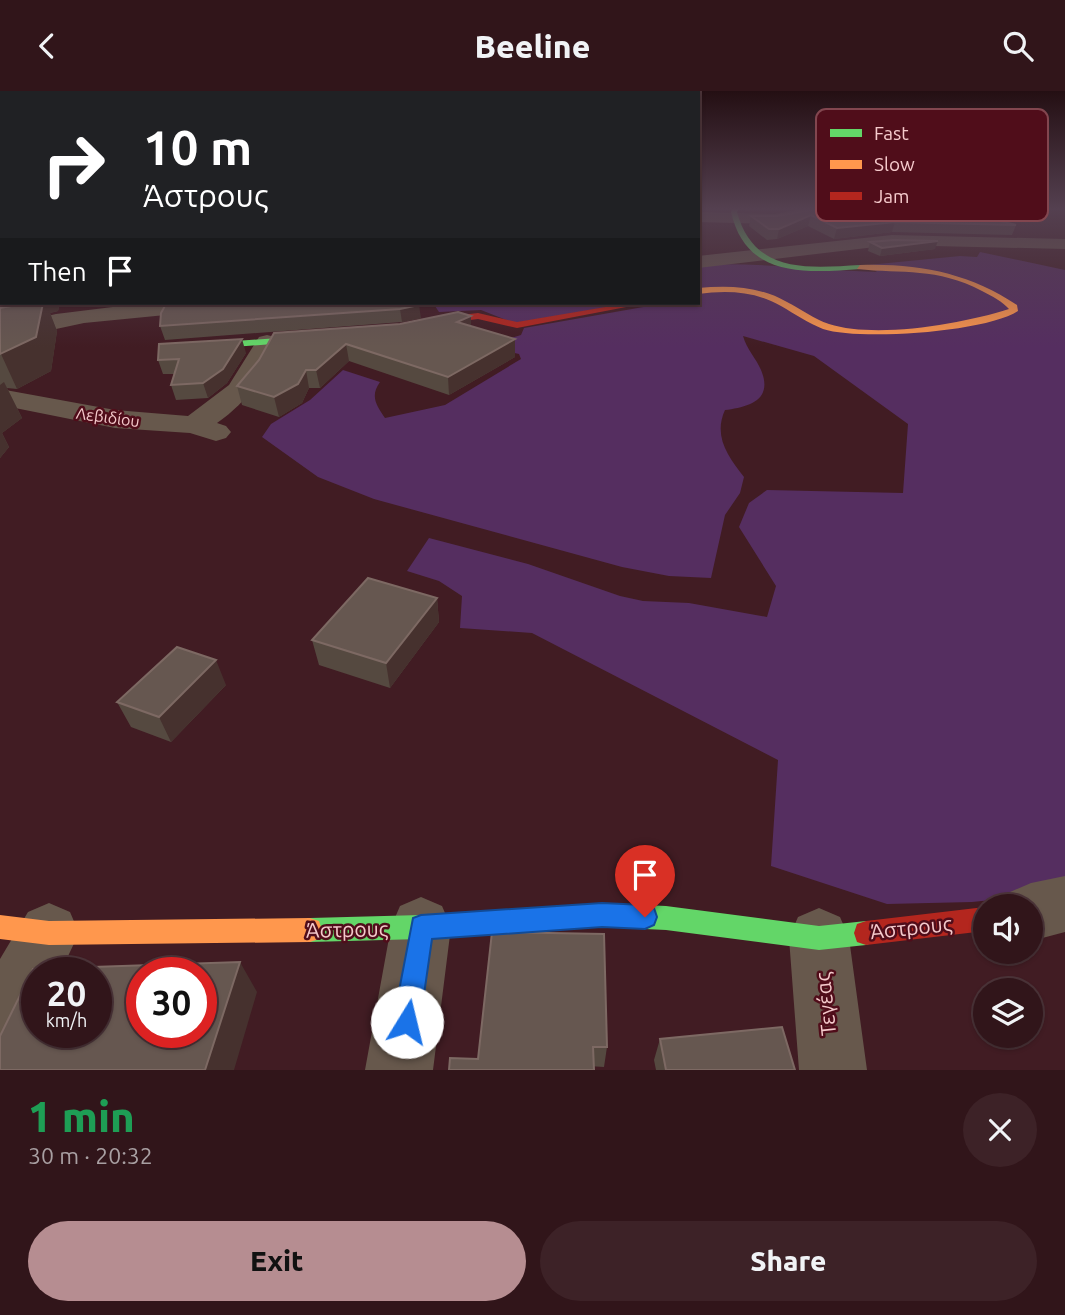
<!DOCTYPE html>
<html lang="en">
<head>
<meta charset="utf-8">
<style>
  body { margin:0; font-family:Ubuntu,sans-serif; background:#3d2227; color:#f1f3f6; height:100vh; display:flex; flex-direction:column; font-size:26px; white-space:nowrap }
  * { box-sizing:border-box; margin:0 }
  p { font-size:23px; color:#a89fa2 }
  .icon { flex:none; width:38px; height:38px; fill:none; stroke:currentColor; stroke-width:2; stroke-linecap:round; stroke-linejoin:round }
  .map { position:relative; height:979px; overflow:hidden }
  .drawer { display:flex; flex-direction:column; background:#31151a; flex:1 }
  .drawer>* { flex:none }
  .top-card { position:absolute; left:0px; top:0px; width:700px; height:214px; box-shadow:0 2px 5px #0004,0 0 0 2px #4c3439; background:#202124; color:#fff; overflow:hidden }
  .controls { position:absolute; left:973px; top:803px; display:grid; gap:14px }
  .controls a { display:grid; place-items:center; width:70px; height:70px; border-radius:50%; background:#31151a; box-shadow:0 2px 5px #0004,0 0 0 2px #4c3439; font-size:35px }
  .speed { position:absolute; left:21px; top:866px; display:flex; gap:14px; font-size:35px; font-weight:700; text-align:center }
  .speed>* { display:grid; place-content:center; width:91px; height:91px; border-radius:50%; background:#31151a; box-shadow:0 2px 5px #0004,0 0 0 2px #4c3439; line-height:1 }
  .speed small { font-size:18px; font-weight:400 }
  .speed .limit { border:10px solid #d22; background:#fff; color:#111 }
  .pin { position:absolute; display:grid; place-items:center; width:60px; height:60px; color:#fff; margin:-72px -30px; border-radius:50% 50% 50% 0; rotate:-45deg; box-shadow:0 0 7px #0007 }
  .pin .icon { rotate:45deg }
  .me { position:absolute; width:77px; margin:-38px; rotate:9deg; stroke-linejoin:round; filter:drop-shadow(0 0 5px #0008) }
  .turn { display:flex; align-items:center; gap:24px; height:147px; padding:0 28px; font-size:32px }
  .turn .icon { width:91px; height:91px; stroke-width:2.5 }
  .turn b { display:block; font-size:49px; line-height:60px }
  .then { display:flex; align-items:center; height:66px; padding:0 28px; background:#0003; gap:14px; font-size:26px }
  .round { display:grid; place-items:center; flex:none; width:74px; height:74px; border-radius:37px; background:#3d2227 }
  .summary { display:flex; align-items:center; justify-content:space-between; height:119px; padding:0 28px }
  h1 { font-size:42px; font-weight:800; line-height:52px; color:#1e9e55 }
  .primary-button { display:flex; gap:14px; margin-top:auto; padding:14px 28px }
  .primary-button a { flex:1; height:80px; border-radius:42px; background:#b68d91; color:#111; font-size:28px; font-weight:800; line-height:80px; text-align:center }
  .primary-button a+a { background:#3d2227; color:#f1f3f6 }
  header { display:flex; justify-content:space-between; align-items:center; height:91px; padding:0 28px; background:#31151a; font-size:32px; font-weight:800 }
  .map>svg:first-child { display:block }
</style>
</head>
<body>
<header><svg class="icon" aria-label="back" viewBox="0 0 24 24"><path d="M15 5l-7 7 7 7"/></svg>Beeline<svg class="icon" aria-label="search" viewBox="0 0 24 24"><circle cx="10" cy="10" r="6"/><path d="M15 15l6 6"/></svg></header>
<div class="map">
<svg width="1065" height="979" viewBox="0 0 1065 979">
  <rect width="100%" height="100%" fill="#411c23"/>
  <path fill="#552e60" d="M980,161L1065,179V795L1011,807L972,811L887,813L771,775L778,669L532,542L460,537L462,505L439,490L407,480L429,447L528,473L620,505L643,510L689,512L767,526L776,495L739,436L749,412L767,399L903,402L908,333L814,265L743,245C747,259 756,267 761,279C774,310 747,316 725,319C713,345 728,366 744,386L740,402L725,424L711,487L669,485L622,476L374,408L318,386L262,346L271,333L310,309L343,279L380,291C370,305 376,314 385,327L445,314L521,268L519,263L498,258L505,249L521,244L524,237L666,212H698V174C758,171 817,179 877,181L868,174L960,165L977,166Z
    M433,212H633L514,232L481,219L439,221Z"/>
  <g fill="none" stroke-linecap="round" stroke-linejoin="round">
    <path fill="#67584c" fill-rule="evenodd" d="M801,118H839L831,123L775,133L698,131V121L775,123Z
      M892,144L1065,148V158L892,154L698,177V165Z
      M145,212H238L235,217L227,218L84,232L0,250V236L56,223Z
      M267,244L275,246L279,251C265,285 247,311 217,332L226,335L231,341L226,347L216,350L190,342L115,337L0,314V298L115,319L188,325L229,294L259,246Z
      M1065,785V841L1031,850V816H1004L1010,801L1031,792Z
      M421,806L442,815L451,836L433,979H365L391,836L400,815Z
      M49,812L70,821L79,842L60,882H37V928L23,954L0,964V868L28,821Z
      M819,817L840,826L849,847L867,979H799L789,847L798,826Z"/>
    <path fill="#63d668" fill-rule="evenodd" d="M732,118H739L737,121C754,183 807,177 860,174L864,176L860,178C805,182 746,187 731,121Z
      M322,244L327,247L325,249L193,259L188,256L193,253Z
      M602,812L666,815L819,835L866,830L875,833L878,842L875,851L866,854L819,859L666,839L602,836L421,848L310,851L301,848L298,839L301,830L310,827L421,824Z"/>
    <path fill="#ff974d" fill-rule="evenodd" d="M860,174C918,172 969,182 1017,214L1018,220C986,241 860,250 823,238C808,232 795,223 781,215C755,200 727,199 698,203V197C729,194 759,195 787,211C801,218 814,228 829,233C876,248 962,233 1009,218C1003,211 992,205 982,200C936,176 904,183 857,178Z
      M0,824L49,830L310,827L319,830L322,839L319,848L310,851L49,854L0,848Z"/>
    <path fill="#b3261e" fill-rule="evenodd" d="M629,212H647L517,237L478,228L454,231L420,240L415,237L453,225L478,222L517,231Z
      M985,816V840L866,854L857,851L854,842L857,833L866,830Z"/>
  </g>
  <path fill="#554940" d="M746,118H772L746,120Z
    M818,118L1016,134L1012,144L892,141L834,148L808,135L777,148L767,149L749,135L751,125H777Z
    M0,125L2,212H60L58,220L50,222L57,240L51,280L17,298L7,297L22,327L2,342L9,356L0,367Z
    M870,151L935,158L880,165L868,160Z
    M411,212L421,227L402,231L165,249L160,235Z
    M471,235L515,266L449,304L349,270L320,297H309L302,312L279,326L242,314L237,295L259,269L274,242Z
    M246,262L227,292L208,307L176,309L171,294L174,283H163L158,269Z
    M437,507L439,531L390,597L319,574L312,549Z
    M226,594L171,651L131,636L117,611Z
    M492,841L607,956L604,976L478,968Z
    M660,948L795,979H656L654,969Z"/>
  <path fill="#46312e" d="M811,124L808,135L777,148L779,138Z
    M895,131L892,141L834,148L837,137Z
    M938,150L935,158L880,165L882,157Z
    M0,200H2V212H60L58,220L50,222L57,240L51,280L17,298L1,263Z
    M419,214L421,227L402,231L400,218Z
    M471,225V242L457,231Z
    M242,248L246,262L227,292L208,307L203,292Z
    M515,248V266L449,304L448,286Z
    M346,253L349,270L320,297L316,279Z
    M306,279L309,297L302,312L279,326L274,306Z
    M4,291L22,327L2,342L9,356L0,367V294Z
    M437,507L439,531L390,597L386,572Z
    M216,569L226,594L171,651L159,626Z
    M240,871L257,901L234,979H205Z"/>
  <path fill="#665750" stroke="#7d6963" stroke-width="2" fill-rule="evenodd" d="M818,118H953L1016,134L895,131L837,137L811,124L779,138H769L751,125H777Z
    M0,125H2V200H0Z
    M894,149L938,150L882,157L870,151Z
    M28,212H43L36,246L0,263V217Z
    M179,212H411L419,214L400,218L160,235L161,222L166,213Z
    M458,221L471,225L457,231L515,248L448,286L346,253L316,279H306L298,293L274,306L237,295L259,269L274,242L400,233Z
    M242,248L223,278L203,292L171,294L179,268L158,269L159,253Z
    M368,487L437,507L386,572L312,549Z
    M177,556L216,569L159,626L117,611Z
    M492,841L604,843L607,956H593L594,979H449L450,967L478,968Z
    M240,871L205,979H0V945L33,878ZM37,882H96V942H37ZM142,882H201V942H142Z
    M782,936L795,979H666L660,948Z"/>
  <linearGradient id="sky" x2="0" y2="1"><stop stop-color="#240f13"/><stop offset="0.46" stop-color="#544050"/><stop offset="1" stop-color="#544050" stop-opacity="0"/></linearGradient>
  <rect width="1065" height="256" fill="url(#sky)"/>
  <path fill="#1a73e8" stroke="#114b97" stroke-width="2" d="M602,812L645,814L654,817L657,826L654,834L645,838L602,836L432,848L420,931L416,941L407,945L397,941L393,931L413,827L421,824Z"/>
  <g text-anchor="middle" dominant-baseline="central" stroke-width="5" stroke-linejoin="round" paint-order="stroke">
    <g font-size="16" fill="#f5cacc" stroke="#500d1a">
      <text transform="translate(108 326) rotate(8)">Λεβιδίου</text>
    </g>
    <g font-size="21" fill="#f5cacc" stroke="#500d1a">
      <text transform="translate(911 836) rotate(-6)">Άστρους</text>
      <text transform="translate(347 838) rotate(-1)">Άστρους</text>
      <text transform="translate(825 913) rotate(-96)">Τεγέας</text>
    </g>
  </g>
  <rect x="816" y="18" width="232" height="112" rx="10" fill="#500d1a" stroke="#82464f" stroke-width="2"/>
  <rect x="830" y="38" width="32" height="8" fill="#63d668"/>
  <rect x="830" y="69" width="32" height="9" fill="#ff974d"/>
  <rect x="830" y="101" width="32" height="8" fill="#b3261e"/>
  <g font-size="19" fill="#f5cacc">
    <text x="874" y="49">Fast</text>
    <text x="874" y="80">Slow</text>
    <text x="874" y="112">Jam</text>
  </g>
</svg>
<div class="controls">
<a><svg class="icon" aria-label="sound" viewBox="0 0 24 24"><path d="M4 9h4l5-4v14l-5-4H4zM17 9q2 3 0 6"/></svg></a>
<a><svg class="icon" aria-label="layers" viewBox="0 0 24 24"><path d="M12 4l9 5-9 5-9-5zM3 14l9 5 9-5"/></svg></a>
</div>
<div class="speed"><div>20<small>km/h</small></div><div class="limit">30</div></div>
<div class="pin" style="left:645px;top:826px;background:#d93025"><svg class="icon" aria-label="arrive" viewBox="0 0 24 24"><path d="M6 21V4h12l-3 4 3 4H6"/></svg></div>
<svg class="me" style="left:407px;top:931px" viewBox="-20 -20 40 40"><circle r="19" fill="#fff"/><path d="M0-13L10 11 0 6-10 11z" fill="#1a73e8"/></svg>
<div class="top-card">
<div class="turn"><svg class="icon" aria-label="right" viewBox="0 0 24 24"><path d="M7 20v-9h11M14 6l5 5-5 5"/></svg><div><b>10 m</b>Άστρους</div></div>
<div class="then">Then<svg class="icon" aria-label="arrive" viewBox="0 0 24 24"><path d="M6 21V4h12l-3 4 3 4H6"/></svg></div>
</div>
</div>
<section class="drawer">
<div class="summary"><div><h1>1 min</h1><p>30 m · 20:32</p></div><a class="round"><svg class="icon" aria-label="close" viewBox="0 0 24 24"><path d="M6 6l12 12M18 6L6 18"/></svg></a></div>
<div class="primary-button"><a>Exit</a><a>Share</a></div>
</section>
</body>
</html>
